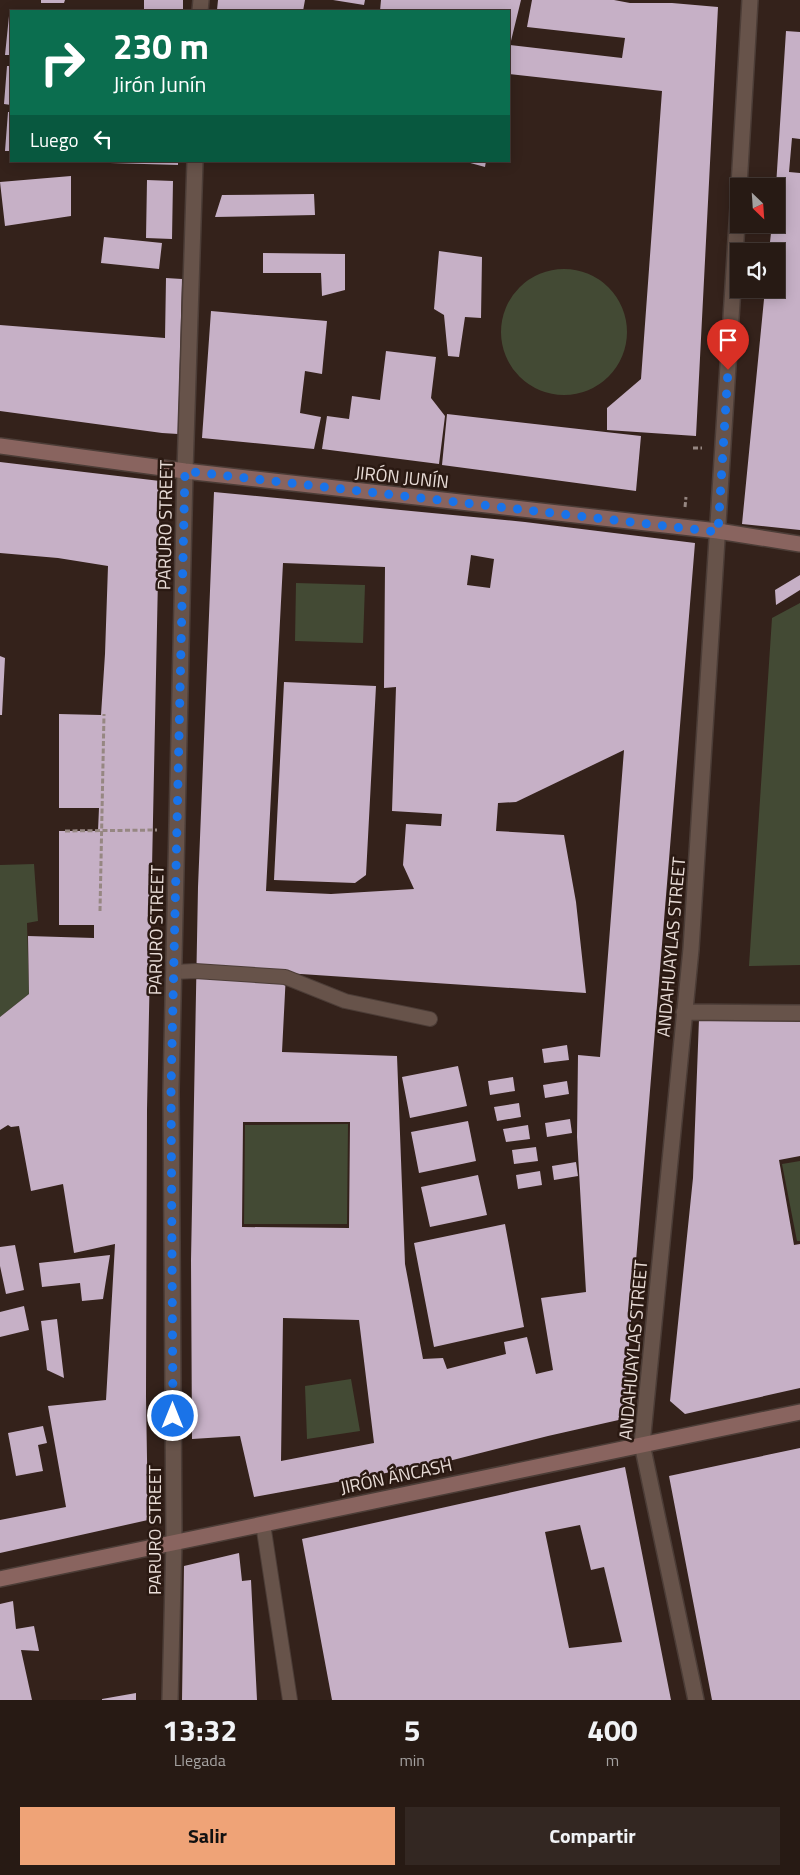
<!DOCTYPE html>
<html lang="es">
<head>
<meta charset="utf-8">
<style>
  body { margin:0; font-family:"Titillium Web",sans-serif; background:#332722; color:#f1f3f6; height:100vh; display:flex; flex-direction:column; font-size:19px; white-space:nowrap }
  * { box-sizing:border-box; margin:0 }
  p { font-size:16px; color:#a4a1a0 }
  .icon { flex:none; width:28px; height:28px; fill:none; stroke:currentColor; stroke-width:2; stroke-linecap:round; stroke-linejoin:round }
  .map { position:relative; height:1700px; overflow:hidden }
  .drawer { display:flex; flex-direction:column; background:#271a14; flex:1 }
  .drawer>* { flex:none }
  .top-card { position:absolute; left:10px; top:10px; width:500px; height:152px; border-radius:0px; box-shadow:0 2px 12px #0003,0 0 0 1px #433834; background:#0b6e4f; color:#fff; overflow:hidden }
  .needle { width:32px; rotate:155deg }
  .buttons { position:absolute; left:730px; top:178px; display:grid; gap:10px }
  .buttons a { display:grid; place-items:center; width:55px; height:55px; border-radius:0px; background:#271a14; box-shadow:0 2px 12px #0003,0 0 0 1px #433834; font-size:25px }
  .pin { position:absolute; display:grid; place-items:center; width:42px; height:42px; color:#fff; margin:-51px -21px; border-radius:50% 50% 50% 0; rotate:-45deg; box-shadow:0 0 5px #0007 }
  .pin .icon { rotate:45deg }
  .me { position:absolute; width:55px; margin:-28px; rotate:0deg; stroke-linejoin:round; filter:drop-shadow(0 0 4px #0008) }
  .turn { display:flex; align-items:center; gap:18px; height:105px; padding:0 20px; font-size:22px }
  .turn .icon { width:65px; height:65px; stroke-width:2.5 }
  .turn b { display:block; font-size:35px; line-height:42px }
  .then { display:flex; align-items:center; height:48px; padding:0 20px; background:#0003; gap:10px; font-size:19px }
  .eta { display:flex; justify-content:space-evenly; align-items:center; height:85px; text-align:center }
  .eta b { font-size:30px; font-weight:700; line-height:35px }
  .cta { display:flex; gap:10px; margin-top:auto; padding:10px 20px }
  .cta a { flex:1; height:58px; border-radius:0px; background:#efa377; color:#111; font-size:20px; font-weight:700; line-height:58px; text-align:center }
  .cta a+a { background:#332722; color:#f1f3f6 }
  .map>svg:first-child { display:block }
</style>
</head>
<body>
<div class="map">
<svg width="800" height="1700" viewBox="0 0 800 1700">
  <rect width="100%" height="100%" fill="#34221b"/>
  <path fill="#434a34" d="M501 332a63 63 0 1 1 126 0a63 63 0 1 1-126 0Z
    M296,583L365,585L363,643L295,641Z
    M800,603V965L749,966L772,618Z
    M34,864L38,921L27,923L29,994L0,1017V865Z
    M348,1124L347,1224H244L245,1125Z
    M800,1161V1241H797L782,1164Z
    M351,1379L360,1431L307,1439L305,1386Z"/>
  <path fill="#c6b0c6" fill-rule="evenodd" d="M41,0H65L64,3H41Z
    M144,0H183V11H144Z
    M218,0H305L303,11H224L217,10Z
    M333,0H365L364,5Z
    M381,0H521L510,45L622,58L625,38L527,27L532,0H614L630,3H672L718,7L696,436L607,430V408L641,379L662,91L509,74V11H380Z
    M9,16H11V55H5Z
    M786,31L800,32V139L792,138L789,172L800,173V530L742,524L765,289H776V251H769L772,224H776V186Z
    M7,66H11V105L4,104Z
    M8,112H11V151H5Z
    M110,161H178V165L110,163Z
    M463,161H486L485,167Z
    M71,176V216L5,226L0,182Z
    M147,180L173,181L172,239L146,238Z
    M314,194L315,215L215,217L222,195Z
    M104,237L162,243L159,269L101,263Z
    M439,251L482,257L481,318L465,317L459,357L448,356L444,315L434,309Z
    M263,253L345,254V290L322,296L321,273H263Z
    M166,278L182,279L178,434L162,433L0,411V325L165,338Z
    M211,311L327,321L322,374L305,371L300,413L321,417L314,449L202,438Z
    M386,351L436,357L431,398L445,416L439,464L322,449L327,416L349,419L352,396L380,400Z
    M447,414L641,436L636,491L442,465Z
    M0,462L160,481L147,1110L146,1397L148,1520L0,1553V1520L66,1507L48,1406L106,1400L115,1244L74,1253L63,1184L31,1191L19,1126L11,1127L8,1125L0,1130V1017L29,994L28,936L94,938V925H59V831H98L99,808H59V714L101,715L105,654L108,566L58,558L0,553Z
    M214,492L525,522L695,543L623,1419L548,1436L441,1463L254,1497L240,1436L192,1439L191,1260L198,887ZM471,555L494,559L490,588L467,585ZM283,563L385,567L384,688L396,687L392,811L442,814L441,826L406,824L403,865L414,889L331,894L266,891ZM624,750L600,1057L578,1055L577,1137L586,1292L541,1298L553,1370L536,1374L527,1337L504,1342L506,1354L447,1369L443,1358L423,1359L405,1264L397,1056L282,1052L286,973L586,993L576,902L564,835L496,831L498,803L516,802ZM243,1122H350L349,1228L242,1227ZM283,1318L359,1320L374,1443L281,1461Z
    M800,575V590L776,605L775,590Z
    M0,656L5,658L2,715H0Z
    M284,682L376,686L366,875L355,883L274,880Z
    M699,1019L800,1020V1156L779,1160L794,1245L800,1244V1388L685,1414L670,1401L693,1178Z
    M567,1045L569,1060L544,1063L542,1049Z
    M458,1066L467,1106L410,1118L402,1077Z
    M513,1077L515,1091L490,1095L488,1081Z
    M567,1081L569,1094L545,1098L543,1085Z
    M519,1103L521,1117L497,1121L494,1107Z
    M570,1119L572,1133L547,1137L545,1123Z
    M468,1121L476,1161L419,1173L411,1132Z
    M528,1125L530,1139L506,1142L503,1129Z
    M536,1147L538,1161L514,1164L512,1150Z
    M576,1162L578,1176L554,1180L552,1166Z
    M540,1171L542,1185L518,1189L516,1175Z
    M478,1175L487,1215L430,1227L421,1187Z
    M505,1224L524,1327L434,1347L414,1243Z
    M15,1245L24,1290L6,1294L0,1266V1247Z
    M110,1255L103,1299L82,1301L80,1283L42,1287L39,1263Z
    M24,1306L29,1330L0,1337V1312Z
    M57,1319L64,1378L47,1370L41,1321Z
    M43,1426L47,1443L38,1445L43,1471L16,1476L8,1433Z
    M800,1448V1700H712L669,1476Z
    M625,1467L671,1700H332L302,1539ZM580,1525L591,1570L604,1567L622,1642L569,1648L545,1532Z
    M239,1553L242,1581L251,1580L257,1700H182L184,1566Z
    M13,1601L16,1629L34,1626L39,1651L21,1650L32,1700H0V1604Z
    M136,1693V1700H102V1699Z"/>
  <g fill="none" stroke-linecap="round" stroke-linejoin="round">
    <defs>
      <path id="lane" d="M174,972L195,971L285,977L345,1001L430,1019
        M263,1524L290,1700"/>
      <path id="street" d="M200,11L201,0
        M739,186L750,0
        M684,1012L800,1013
        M170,1700L174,1542L171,1090L185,471L195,161
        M696,1700L642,1444L691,949L739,192"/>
      <path id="secondary" d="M0,446L185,471L718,531L800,544
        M0,1579L800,1412"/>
    </defs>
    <use href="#lane" stroke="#4c3d37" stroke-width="16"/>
    <use href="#street" stroke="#4c3d37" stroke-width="18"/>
    <use href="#secondary" stroke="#4c3d37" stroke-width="18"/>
    <path stroke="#968782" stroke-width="3" stroke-dasharray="5 2.5" stroke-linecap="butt" d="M693,448H702
      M685,507L686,497
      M65,831L157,830
      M100,911L104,714"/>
    <use href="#lane" stroke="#67534a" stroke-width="14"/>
    <use href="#street" stroke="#67534a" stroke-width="15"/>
    <use href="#secondary" stroke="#89645f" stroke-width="15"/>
  </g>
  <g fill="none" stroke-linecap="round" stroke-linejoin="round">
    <path stroke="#1a73e8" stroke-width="9" stroke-dasharray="0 16.2" d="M173,1416L171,1090L185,471L718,532L728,370"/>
  </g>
  <g text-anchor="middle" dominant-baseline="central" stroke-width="5" stroke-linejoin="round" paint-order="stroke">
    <g font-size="18" fill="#e8dcd7" stroke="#2a1912">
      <text transform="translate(402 477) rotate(6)">JIRÓN JUNÍN</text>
      <text transform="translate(165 525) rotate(-89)">PARURO STREET</text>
      <text transform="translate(156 930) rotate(-89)">PARURO STREET</text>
      <text transform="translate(671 947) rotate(-85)">ANDAHUAYLAS STREET</text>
      <text transform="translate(633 1350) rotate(-85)">ANDAHUAYLAS STREET</text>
      <text transform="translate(396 1476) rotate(-12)">JIRÓN ÁNCASH</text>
      <text transform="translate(154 1530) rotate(-90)">PARURO STREET</text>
    </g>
  </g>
</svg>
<div class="buttons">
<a><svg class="needle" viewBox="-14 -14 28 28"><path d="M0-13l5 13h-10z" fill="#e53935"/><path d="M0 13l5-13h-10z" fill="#a4a1a0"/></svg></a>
<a><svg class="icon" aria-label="sound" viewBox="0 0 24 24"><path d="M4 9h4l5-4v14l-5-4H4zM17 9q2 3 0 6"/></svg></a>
</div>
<div class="pin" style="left:728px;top:370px;background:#d93025"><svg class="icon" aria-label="arrive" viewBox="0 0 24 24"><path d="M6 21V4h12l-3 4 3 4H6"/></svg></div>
<svg class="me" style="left:173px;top:1416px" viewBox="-20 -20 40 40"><circle r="17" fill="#1a73e8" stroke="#fff" stroke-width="3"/><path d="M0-11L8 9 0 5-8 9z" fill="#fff"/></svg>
<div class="top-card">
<div class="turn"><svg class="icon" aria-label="right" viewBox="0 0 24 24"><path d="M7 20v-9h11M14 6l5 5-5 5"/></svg><div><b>230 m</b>Jirón Junín</div></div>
<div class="then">Luego<svg class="icon" aria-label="left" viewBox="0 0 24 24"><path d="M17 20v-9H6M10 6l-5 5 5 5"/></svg></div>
</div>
</div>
<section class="drawer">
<div class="eta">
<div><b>13:32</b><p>Llegada</p></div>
<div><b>5</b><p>min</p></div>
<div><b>400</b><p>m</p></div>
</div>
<div class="cta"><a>Salir</a><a>Compartir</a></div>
</section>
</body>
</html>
